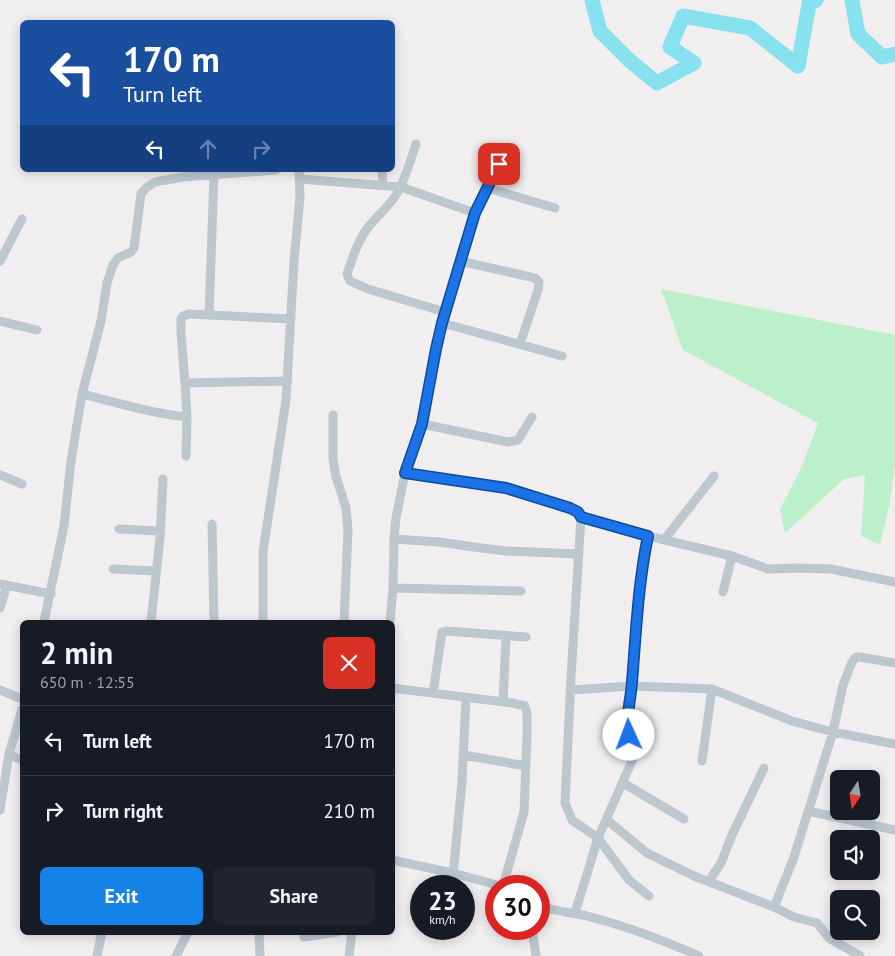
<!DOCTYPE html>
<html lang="en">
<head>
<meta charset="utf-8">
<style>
  body { margin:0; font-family:"PT Sans",sans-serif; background:#20242c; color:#f1f3f6; height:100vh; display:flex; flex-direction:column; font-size:19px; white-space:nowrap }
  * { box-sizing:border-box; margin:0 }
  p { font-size:16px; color:#9ea1a6 }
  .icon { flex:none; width:28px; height:28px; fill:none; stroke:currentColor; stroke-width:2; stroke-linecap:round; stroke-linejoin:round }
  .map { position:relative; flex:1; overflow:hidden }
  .panel { position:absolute; left:20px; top:620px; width:375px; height:315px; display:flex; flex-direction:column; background:#171b24; border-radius:8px; box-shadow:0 2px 12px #0003 }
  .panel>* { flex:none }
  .hud { position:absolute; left:20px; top:20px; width:375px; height:152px; border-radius:8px; box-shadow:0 2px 12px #0003; background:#1a4fa0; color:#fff; overflow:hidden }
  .needle { width:32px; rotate:192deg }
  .controls { position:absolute; left:830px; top:770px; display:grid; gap:10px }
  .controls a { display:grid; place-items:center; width:50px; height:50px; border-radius:8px; background:#171b24; box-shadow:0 2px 12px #0003; font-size:25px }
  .speed { position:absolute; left:410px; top:875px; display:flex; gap:10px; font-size:25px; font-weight:700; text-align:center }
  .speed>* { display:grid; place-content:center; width:65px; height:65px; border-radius:50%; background:#171b24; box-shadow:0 2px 12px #0003; line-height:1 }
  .speed small { font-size:12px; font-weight:400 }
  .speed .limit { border:8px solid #d22; background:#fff; color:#111 }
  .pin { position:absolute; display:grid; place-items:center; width:42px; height:42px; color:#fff; margin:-21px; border-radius:10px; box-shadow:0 2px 8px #0006 }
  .me { position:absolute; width:55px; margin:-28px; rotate:358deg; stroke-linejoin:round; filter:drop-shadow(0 0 4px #0008) }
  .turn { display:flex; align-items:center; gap:18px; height:105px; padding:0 20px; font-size:22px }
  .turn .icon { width:65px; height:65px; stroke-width:2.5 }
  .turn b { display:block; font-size:35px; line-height:42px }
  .lanes { display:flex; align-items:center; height:48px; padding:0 20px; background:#0003; justify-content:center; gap:25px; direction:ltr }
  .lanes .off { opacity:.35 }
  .round { display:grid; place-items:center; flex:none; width:52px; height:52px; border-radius:8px; background:#20242c }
  .summary { display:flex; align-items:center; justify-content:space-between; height:85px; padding:0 20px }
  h1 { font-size:30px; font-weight:700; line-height:38px }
  .cta { display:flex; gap:10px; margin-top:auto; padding:10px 20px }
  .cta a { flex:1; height:58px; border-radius:8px; background:#1582e5; color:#fff; font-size:20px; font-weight:700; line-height:58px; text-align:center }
  .cta a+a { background:#20242c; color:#f1f3f6 }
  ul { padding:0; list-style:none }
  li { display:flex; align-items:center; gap:15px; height:70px; padding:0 20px; border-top:1px solid #363941 }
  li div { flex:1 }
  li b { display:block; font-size:19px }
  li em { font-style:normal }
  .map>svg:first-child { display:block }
</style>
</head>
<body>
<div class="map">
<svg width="895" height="956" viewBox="0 0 895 956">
  <rect width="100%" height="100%" fill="#f1eeef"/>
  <path fill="#bcf0cb" d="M661,289L895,335V466L890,502L880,545L861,536L865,475L844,479L785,533L780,509L803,464L818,423L683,350Z"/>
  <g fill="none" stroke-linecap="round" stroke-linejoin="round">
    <path stroke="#88e1ee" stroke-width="15" d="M592,0L600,31L629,60L657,83L694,63L670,47L683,16L750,28L798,66L809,4L816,0
      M852,0L858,34L882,57L895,54"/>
    <path stroke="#bcc7ce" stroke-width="9" d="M416,144C411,159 404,183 396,195C389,206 378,215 370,225C358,239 353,257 347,274L350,281L368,289L445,312
      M382,170L383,185
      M299,179L401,187L475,213
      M487,188L555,208
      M0,261L22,219
      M460,261L535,278L539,282L538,290L520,344
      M209,315L214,175
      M0,321L37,330
      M442,323L562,356
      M185,383L288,381
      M82,394C117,403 151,413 187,417
      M333,415V459L336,477L346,508L348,530L344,622
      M422,424L508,442L518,440L532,417
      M186,456L187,417L185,383L181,333V319L183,316L189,314L291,319
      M405,473L453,480L506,489L570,507L579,512L581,517L571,677L565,803L572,820L598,838L575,913
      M0,475L22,484
      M581,517L648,536L732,556L768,569L796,568L831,569L895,582
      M212,524L214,622
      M119,529L160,531
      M648,536L643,560L632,686L628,713V728L633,754L632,761L598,838L629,880L649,896
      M394,539L439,542L474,547L506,551L579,554
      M664,540L714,476
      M113,569L156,571
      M0,584L51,594
      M393,588L521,591
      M723,592L732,556
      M0,608L7,585
      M44,622L64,526L71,461L82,394L101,321L107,283L113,265L118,258L131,252L134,248L141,194L146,188L155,182L183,177L276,170
      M151,622L160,538L163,479
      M263,622V552L286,400L294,261L300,197L299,170
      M390,622L393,588L394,539L396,518L405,473L424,419L436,349L442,323L475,213L505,152
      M392,688L512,703L525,706L527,713V737L524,812L503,886
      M0,690L22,699
      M571,690L632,686L712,689L792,721L833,732L895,744
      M433,693L442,632L446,631L526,637
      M503,702L506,636
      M9,754L22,760
      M464,755L526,766
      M702,761L712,689
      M623,783L684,819
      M0,810L9,754L22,709
      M808,811L895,830
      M607,820L647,853L694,876L774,907L794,917L817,923L829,938L860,956
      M392,860L453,873L490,883L499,886
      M709,881L721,863L732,835L764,768
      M452,886L462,782L466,698
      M539,905C554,912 571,912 587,916C626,926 663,940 699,956
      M774,907L793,860L833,732L843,685L852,662L856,657H860L895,663
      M532,929L536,956
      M259,932L260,956
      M304,937L337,932
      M97,956L102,932
      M176,956L188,932
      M349,956L352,932"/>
  </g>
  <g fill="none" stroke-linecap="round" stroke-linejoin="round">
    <defs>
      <path id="route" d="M499,164L475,213L442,323L436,349L422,424L405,473L506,488L570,508L578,512L581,517L648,536C638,584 636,633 632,682C631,699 625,718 629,735"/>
    </defs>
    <use href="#route" stroke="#114b97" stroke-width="12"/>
    <use href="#route" stroke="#1a73e8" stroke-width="9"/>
  </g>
</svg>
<div class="controls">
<a><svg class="needle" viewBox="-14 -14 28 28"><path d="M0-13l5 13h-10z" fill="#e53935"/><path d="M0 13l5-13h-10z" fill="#9ea1a6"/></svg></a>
<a><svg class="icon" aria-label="sound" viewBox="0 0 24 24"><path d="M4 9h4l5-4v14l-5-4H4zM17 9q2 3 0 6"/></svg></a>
<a><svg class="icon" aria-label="search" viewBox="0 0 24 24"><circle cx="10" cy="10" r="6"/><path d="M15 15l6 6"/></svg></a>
</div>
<div class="speed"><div>23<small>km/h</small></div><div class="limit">30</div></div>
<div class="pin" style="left:499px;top:164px;background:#d93025"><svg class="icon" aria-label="arrive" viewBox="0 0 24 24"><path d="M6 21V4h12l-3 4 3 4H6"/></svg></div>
<svg class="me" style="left:629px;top:735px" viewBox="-20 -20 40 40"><circle r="19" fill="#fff"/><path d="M0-13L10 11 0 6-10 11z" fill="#1a73e8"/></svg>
<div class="hud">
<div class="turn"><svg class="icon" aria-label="left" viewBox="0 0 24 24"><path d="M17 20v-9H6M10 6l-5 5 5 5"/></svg><div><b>170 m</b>Turn left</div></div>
<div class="lanes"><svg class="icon" aria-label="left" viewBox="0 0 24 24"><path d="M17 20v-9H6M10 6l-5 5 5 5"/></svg><svg class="icon off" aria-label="ahead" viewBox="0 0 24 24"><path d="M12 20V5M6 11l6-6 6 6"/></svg><svg class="icon off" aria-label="right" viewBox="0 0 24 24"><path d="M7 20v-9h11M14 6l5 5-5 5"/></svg></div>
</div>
<section class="panel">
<div class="summary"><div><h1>2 min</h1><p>650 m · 12:55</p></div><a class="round" style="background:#d93025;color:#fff"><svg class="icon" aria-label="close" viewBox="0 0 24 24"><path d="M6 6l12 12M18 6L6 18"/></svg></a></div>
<ul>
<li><svg class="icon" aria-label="left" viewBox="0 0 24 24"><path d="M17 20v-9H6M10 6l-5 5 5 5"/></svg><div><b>Turn left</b></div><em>170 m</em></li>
<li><svg class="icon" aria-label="right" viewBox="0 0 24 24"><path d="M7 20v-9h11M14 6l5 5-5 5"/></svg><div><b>Turn right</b></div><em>210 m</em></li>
</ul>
<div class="cta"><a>Exit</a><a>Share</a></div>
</section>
</div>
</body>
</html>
